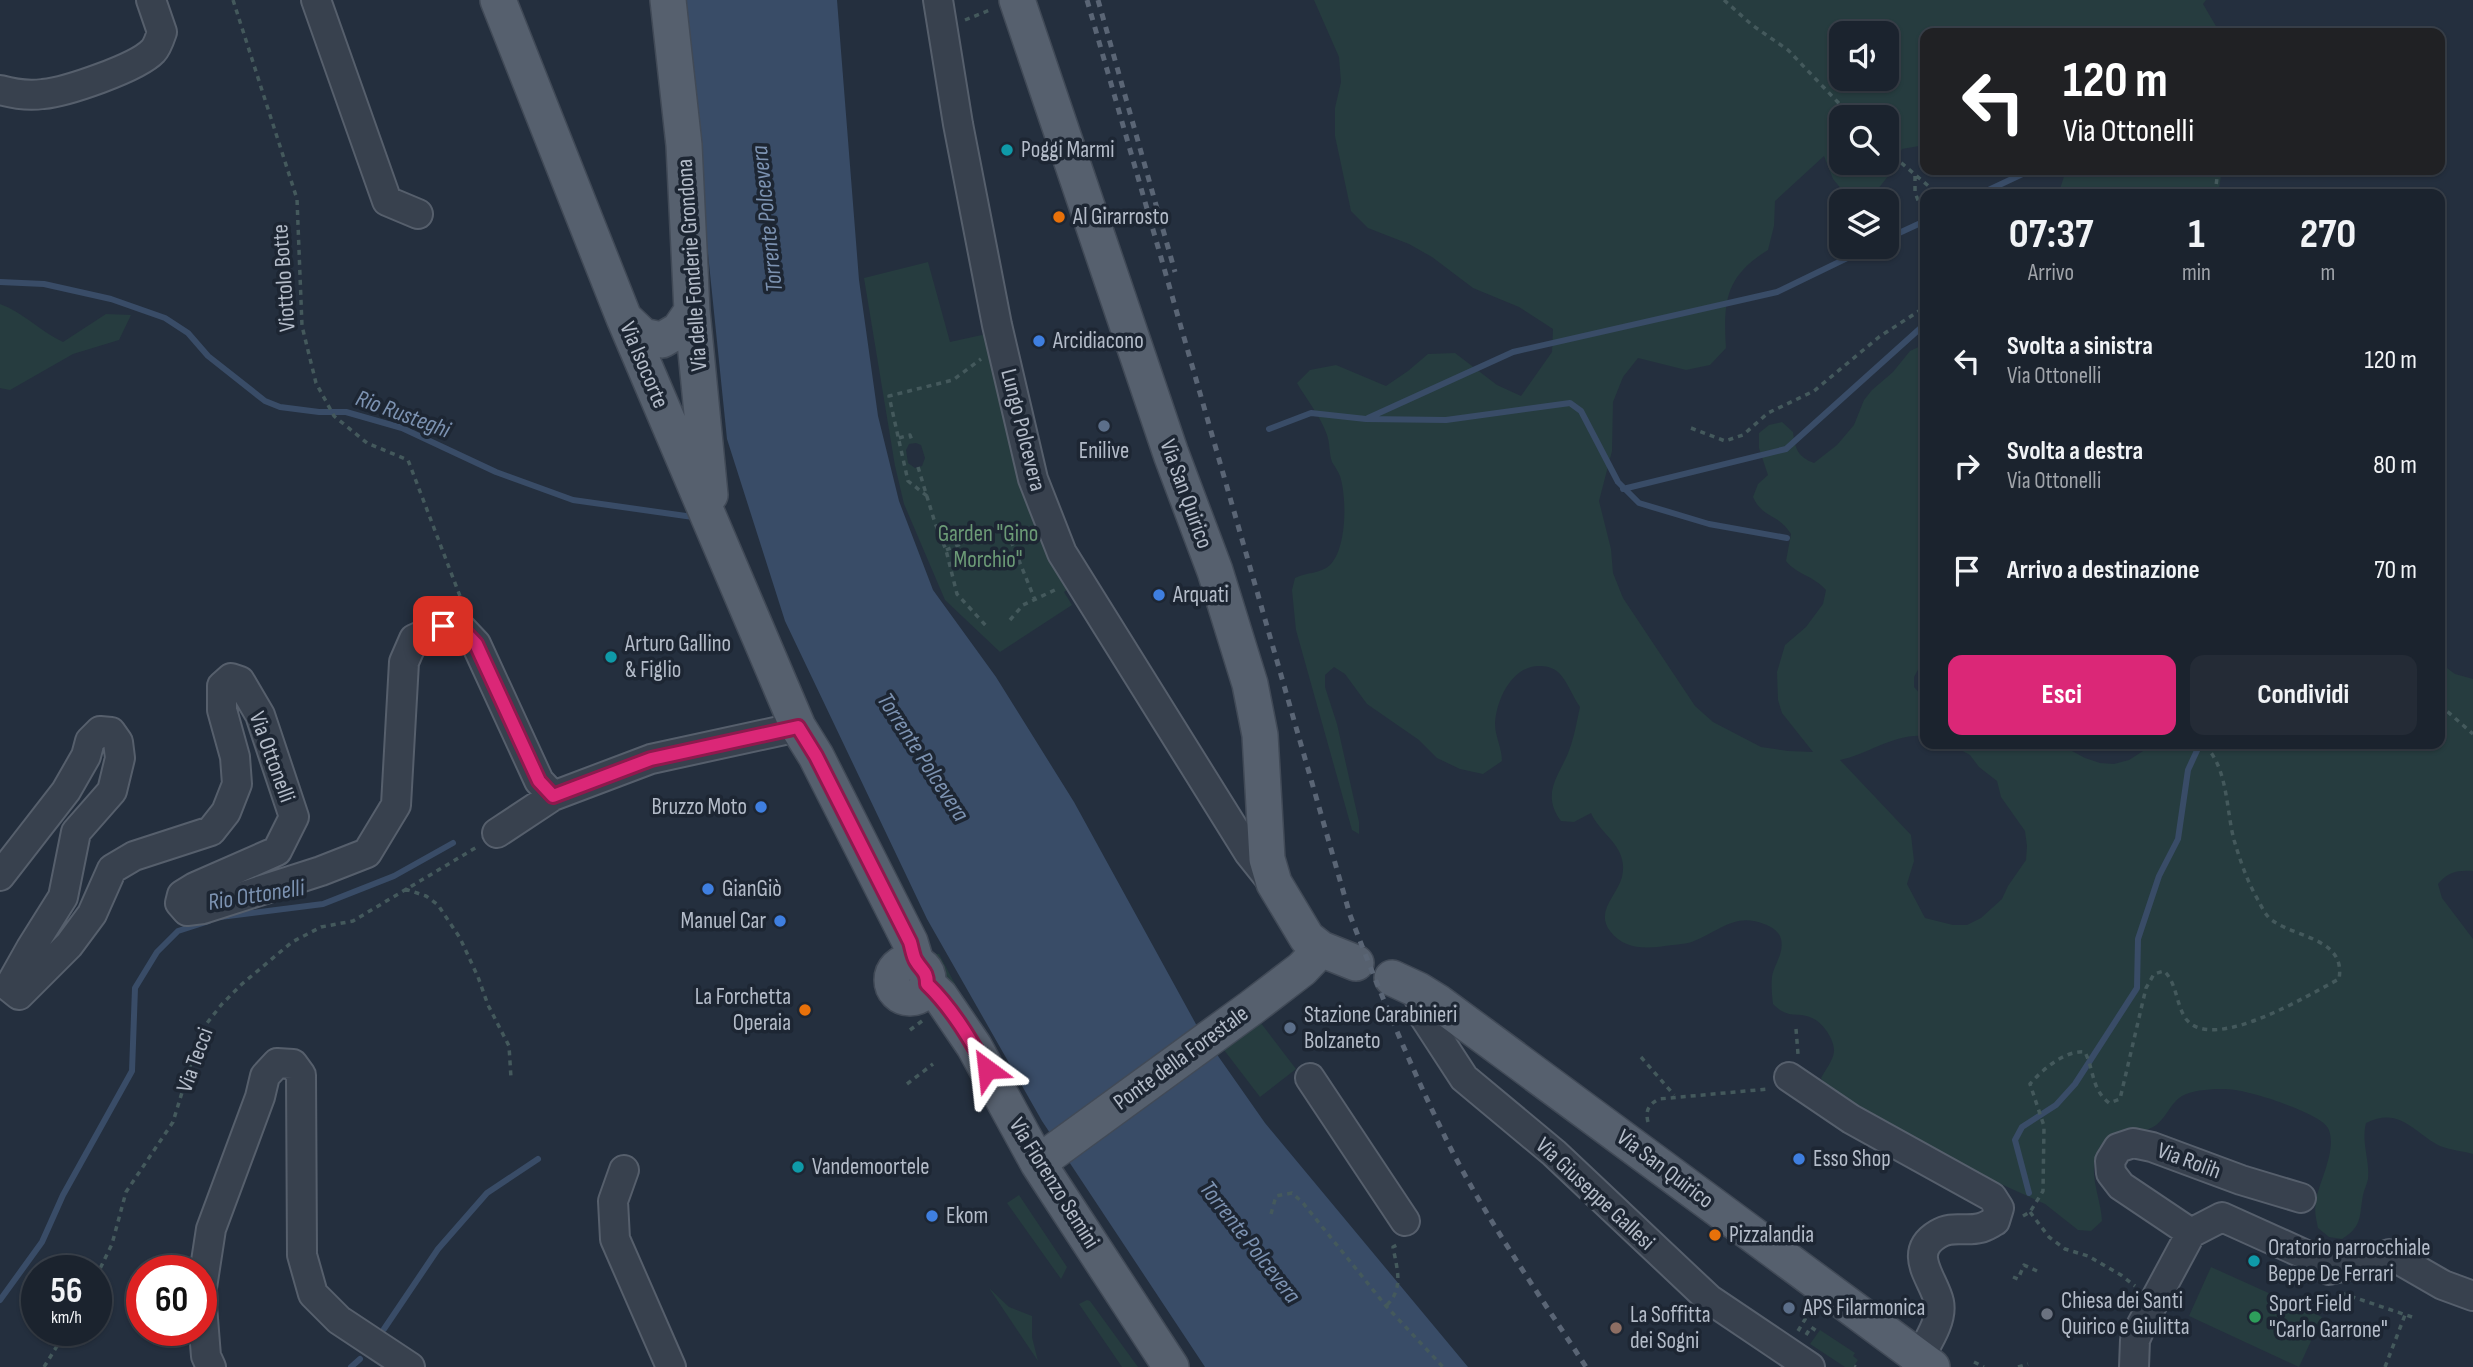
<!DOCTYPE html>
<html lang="it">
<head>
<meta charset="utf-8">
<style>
  body { margin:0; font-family:"Sofia Sans Condensed",sans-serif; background:#242b36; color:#f1f3f6; height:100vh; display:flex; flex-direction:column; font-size:26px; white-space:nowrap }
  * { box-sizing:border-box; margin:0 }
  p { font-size:23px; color:#a0a4aa }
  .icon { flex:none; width:38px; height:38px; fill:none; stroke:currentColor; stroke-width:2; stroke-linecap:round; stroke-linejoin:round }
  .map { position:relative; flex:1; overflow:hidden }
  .drawer { position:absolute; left:1920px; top:189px; width:525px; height:560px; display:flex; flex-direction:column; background:#1b232e; border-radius:14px; box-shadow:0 2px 5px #0004,0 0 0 2px #39404a }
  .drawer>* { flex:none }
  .hud { position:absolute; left:1920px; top:28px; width:525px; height:147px; border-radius:14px; box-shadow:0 2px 5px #0004,0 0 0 2px #39404a; background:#202124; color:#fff; overflow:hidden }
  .fabs { position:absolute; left:1829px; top:21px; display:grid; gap:14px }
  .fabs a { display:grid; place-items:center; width:70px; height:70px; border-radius:14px; background:#1b232e; box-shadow:0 2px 5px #0004,0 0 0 2px #39404a; font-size:35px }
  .speed { position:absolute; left:21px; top:1255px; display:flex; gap:14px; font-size:35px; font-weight:700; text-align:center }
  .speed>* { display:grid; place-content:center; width:91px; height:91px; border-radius:50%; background:#1b232e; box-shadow:0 2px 5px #0004,0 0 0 2px #39404a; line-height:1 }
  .speed small { font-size:18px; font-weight:400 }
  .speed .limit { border:10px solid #d22; background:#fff; color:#111 }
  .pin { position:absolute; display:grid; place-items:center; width:60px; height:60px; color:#fff; margin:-30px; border-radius:14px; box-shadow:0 4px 10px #0006 }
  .me { position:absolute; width:77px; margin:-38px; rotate:330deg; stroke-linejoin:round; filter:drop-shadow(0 0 5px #0008) }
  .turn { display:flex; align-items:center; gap:24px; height:147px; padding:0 28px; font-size:32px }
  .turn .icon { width:91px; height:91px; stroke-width:2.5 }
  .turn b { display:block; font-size:49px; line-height:60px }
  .eta { display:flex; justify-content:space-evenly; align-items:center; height:119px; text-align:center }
  .eta b { font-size:42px; font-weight:700; line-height:49px }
  .primary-button { display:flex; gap:14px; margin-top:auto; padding:14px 28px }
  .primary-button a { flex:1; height:80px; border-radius:14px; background:#db2777; color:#fff; font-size:28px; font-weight:700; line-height:80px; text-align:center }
  .primary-button a+a { background:#242b36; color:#f1f3f6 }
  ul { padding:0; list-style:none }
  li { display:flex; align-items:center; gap:21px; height:105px; padding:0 28px }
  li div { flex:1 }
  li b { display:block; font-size:26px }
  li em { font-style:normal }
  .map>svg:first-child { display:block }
</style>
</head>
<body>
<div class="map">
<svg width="2473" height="1367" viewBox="0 0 2473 1367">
  <rect width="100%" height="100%" fill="#242f3e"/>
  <path fill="#263c3f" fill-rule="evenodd" d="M1314,0H2206L2203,4L2220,33H1925V145L1902,149L1889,175L1874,194L1848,197L1833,179L1824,156L1775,201L1774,226L1768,250C1726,276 1723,300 1726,348L1710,365L1686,370L1638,358L1623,377L1613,402L1612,451L1599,501L1611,549L1613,573L1623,598L1695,706L1713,722L1761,747L1788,751L1813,752L1782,713L1778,700L1777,672L1785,645L1806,627L1823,604L1826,590C1814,576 1796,574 1786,561L1791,534C1778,513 1763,519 1753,497L1758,484L1768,475L1759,448V433L1769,425L1782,422L1793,432C1795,449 1798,457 1814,463L1837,445L1854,425L1864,400L1872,390L1893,372L1910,351L1925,344V657L1914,677V687L1925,699V736C1895,733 1868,754 1840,760L1911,835L1914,861L1907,884L1925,918L1953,925H1967L1981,918L2002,899L2008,886L2026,860L2027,846L2025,831L2001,797L1997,781L1979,767L1970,755L1950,744H2059L2085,758L2100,763L2114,764L2129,760L2154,744H2440V663L2455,674L2473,679V871C2457,870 2448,872 2438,884L2442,898L2473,939V1154C2463,1151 2450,1150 2440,1146C2413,1132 2400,1106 2366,1123C2361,1143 2370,1160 2368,1179C2367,1184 2364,1190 2363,1195C2359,1216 2363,1226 2342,1239L2329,1237L2318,1228C2316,1218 2314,1211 2316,1201C2319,1181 2338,1149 2328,1128C2320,1113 2253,1092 2235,1090C2221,1088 2195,1089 2182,1096C2170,1103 2165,1121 2153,1127C2134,1137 2108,1128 2097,1152C2088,1175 2101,1198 2102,1221L2091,1231L2078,1230L2045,1204L1941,1157L1828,1090L1821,1078C1825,1071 1833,1060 1834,1052C1835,1041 1824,1024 1814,1019C1798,1010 1790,1021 1773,1004C1772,995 1771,986 1772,977C1774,964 1786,951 1780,936C1777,930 1770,926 1764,924C1736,912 1719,931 1694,941C1688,944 1680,944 1673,945C1650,948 1626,952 1610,931C1595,911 1617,896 1622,877C1629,846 1601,836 1591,813L1574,822L1561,821C1539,791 1562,774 1571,745C1575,733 1577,720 1580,707C1573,697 1568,683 1560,674C1556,669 1548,666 1541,666C1513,664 1496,699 1495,724C1495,736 1502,748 1502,761L1483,774L1460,769L1437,758L1419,740L1367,704L1345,674L1334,667L1325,675V687L1337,724L1359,822V834L1352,830L1296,630L1292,590L1295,578C1307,572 1320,574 1330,565C1347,548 1347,498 1340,476C1338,471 1335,467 1332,462C1329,454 1330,443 1327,435C1321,417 1307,400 1297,383L1310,370L1336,365L1386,386L1408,371L1428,354L1455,353L1497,385L1521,396L1552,352L1553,329L1519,307L1473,288L1432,257L1409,244L1368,228L1351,211L1335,136V108L1341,82L1339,57ZM1841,33H1886V79H1841ZM1841,117H1886V163H1841Z
    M2066,170H2222L2218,194H2068L2060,189Z
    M928,262L950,342L991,333L1071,587L1064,592L1072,605L1000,652L945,600L904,504L895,466L864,278ZM916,443L921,445L925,458L922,466L915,468L908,463L906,450L909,444Z
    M0,304C23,312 41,332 63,342L106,314L131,315L119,340L73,354L10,390L0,388Z
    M922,953L939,954L972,1016L941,988Z
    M911,965L918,992L904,993L898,989L895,976L904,966Z
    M1257,1018L1296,1069L1260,1097L1221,1046Z
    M1019,1195L1067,1267L1061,1279L1007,1203Z
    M2211,1267L2322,1317L2299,1367L2189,1316Z
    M989,1288L1009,1307L1032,1316V1337L1038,1361Z
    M1087,1300L1090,1301L1138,1367H1122L1079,1304Z
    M1820,1330L1855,1353L1853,1356L1858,1360L1853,1367H1845L1810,1344Z"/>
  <path fill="#394c67" d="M682,0H837L859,280L878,416L899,501L933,590L996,677L1074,802L1197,1026L1265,1123L1468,1367H1205L1042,1121L927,919L785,621L727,439Z"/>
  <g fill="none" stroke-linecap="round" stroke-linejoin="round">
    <path stroke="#394c67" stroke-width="6" d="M1980,194L2031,170
      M1886,239L1925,221
      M0,282L44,284L111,299L165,318L188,333L208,356L265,401L280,407L319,412H346L402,428L496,472L573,500L693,517
      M1368,418L1513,352L1777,292L1870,247
      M1269,429L1311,413L1366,419L1446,420L1570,403L1581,411L1618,482L1639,503L1709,524L1787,538
      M1623,489L1786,449L1925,324
      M220,917L323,904L394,876L453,843
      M2029,1193L2015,1140L2022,1127L2056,1105L2075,1084L2137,988L2138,939L2159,876L2178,839L2188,770L2200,744
      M0,1300L42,1242L63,1195L132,1071L135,988L157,952L178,931L209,921
      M384,1329L438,1249L487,1193L538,1159
      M351,1367L360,1359"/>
    <defs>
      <path id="minor" d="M316,0L387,201L418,214
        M938,0L958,124L997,325L1033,479L1062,553L1249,853L1273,883
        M0,90C14,94 28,96 43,94C66,92 137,68 153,51C157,47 160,38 162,32L151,0
        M497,833L553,796
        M0,876L66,791L86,756L90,741L100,731L111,732L118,742L120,758L112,791L76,832L63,897L31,948L9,987L19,995L69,945L92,914L112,869L134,856L211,831L226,812L237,784L235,757L222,710V686L231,678L240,681L260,715L294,817L277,851L195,887L182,895L180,903L187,911L203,909L321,871L367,853L396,805L404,662L414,639L443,626L460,627L476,644L539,781L553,796L651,759L798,727
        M1418,990L1423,1015L1464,1078L1554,1153L1709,1299L1810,1367
        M1789,1077L1851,1119L1992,1197L1999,1208L1995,1221C1991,1223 1985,1227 1980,1228C1965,1232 1952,1225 1938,1234C1906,1253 1934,1279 1939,1302C1943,1320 1927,1343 1919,1358
        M1310,1078L1405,1221
        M624,1170L613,1201L615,1239L671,1367
        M2191,1233L2121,1186L2111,1173L2110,1161L2118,1148L2133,1143L2152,1147L2241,1180L2301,1198
        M211,1367L206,1356L201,1294L211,1229L260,1097L265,1076L277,1063L293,1064L301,1075L302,1255L313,1294L339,1320L410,1367
        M2134,1367L2135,1340L2142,1324L2191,1233L2222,1217L2315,1259L2329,1270L2378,1259L2389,1254L2443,1285L2473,1296"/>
      <path id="major" d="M498,0L624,318L798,727L816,756L910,942L916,962
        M668,0L684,145L692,311L710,495
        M1017,0L1171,454L1215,571L1250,684L1260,735L1267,859L1274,883L1307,938L1321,949L1356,963
        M624,318L643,336L662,340L679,330L692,311
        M892 980a18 18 0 1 1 36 0a18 18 0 1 1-36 0Z
        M1392,978L1418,990L1439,1003L1932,1367
        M927,984L940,996L974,1046L1038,1163L1171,1367
        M1038,1163L1251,1008L1302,969L1321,949"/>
    </defs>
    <use href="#minor" stroke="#565f6c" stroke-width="32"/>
    <use href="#major" stroke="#414a57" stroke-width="38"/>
    <path stroke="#44595c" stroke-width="3.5" stroke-dasharray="5 5" stroke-linecap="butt" d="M233,0L297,199L302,326L316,383L334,416L367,443L408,460L463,604
      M1724,0L1752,25L1788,50L1852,117
      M965,20L990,10
      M1886,150L1938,194
      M1915,176V192L1925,220
      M2215,194L2218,170
      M1691,428L1725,441L1743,435L1768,413L1814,391L1879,337L1925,307
      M899,438L910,435L913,443
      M918,467L935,523L946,550L957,594L988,628
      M927,496L908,481L889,396L953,380L981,359
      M1011,542L1029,534
      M946,550L1005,526L1035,600
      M1010,620L1023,605L1057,589
      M2440,705L2473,734
      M2114,744H2115
      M405,889L426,896L438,905L460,938L478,977L488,1005L509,1046L511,1078
      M1796,1029L1798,1054
      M910,1030L922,1021
      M1641,1057L1674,1095
      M907,1084L933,1064
      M1648,1122C1645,1110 1649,1104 1659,1099L1768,1089
      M2030,1212L2049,1237L2065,1249L2088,1256L2121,1275L2135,1286
      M1271,1214L1276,1196L1292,1193L1303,1203L1386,1306L1443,1367
      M2023,1216L2030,1212L2043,1191L2044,1126L2030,1084C2043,1069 2065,1050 2085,1052C2095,1073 2091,1088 2109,1103L2120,1099L2146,988L2154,974L2164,971C2177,983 2176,1005 2186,1019C2213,1054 2310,994 2339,979C2346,939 2298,938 2273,921C2266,917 2262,907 2258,900C2247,881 2240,860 2234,840C2226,810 2228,765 2203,744
      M96,1277L112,1244L126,1192L173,1122L194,1053L207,1023L222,1004L242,984L292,942L321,927L353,921L477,847
      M2013,1277L2018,1279L2024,1265L2037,1271
      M2341,1293L2412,1317
      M1387,1305C1404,1288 1397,1269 1393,1247L1399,1244
      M1798,1331L1810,1311
      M1806,1335L1811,1327L1818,1332
      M1974,1362L1984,1367
      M1854,1366L1856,1367
      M44,1367L67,1330
      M2018,1367L2028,1364
      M2385,1367L2405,1315"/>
    <use href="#minor" stroke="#38414e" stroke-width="28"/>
    <use href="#major" stroke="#56606e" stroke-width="35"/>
    <path stroke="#5a6575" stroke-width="5" stroke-dasharray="7 7" stroke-linecap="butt" d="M1087,0L1350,915C1380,993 1412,1070 1449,1145C1488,1222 1539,1294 1586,1367
      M1098,0L1175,272"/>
  </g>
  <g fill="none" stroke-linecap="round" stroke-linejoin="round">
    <defs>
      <path id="route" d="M443,626L460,627L476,644L539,781L553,796L651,759L798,727L816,756L910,942C912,948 913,957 916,961C922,971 927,971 927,984C952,1008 970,1039 987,1069"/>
    </defs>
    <use href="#route" stroke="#8e194d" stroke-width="18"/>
    <use href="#route" stroke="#db2777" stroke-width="12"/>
  </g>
  <g fill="#0f9aa8" stroke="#1d2633" stroke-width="2.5">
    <circle cx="1007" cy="150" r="7"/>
    <circle cx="611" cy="657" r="7"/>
    <circle cx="798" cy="1167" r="7"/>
    <circle cx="2254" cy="1261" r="7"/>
  </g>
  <g fill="#e8710a" stroke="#1d2633" stroke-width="2.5">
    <circle cx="1059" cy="217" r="7"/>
    <circle cx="805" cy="1010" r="7"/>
    <circle cx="1715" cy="1235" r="7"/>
  </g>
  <g fill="#3f7fe0" stroke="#1d2633" stroke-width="2.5">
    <circle cx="1039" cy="341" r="7"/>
    <circle cx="1159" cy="595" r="7"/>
    <circle cx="761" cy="807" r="7"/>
    <circle cx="708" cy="889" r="7"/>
    <circle cx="780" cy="921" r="7"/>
    <circle cx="1799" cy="1159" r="7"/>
    <circle cx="932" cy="1216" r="7"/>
  </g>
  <g fill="#5c6f8a" stroke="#1d2633" stroke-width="2.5">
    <circle cx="1104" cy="426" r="7"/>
    <circle cx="1290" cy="1028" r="7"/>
    <circle cx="1789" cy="1308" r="7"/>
  </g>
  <circle fill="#6b7280" stroke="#1d2633" stroke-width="2.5" cx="2047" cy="1314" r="7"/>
  <circle fill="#2e9e5b" stroke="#1d2633" stroke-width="2.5" cx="2255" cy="1317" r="7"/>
  <circle fill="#8d6e63" stroke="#1d2633" stroke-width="2.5" cx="1616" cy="1328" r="7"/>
  <g text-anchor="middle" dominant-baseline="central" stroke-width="7" stroke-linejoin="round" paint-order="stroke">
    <g font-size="23" fill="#b4bcc9" stroke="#1d2633" text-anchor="start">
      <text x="1021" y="150">Poggi Marmi</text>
      <text x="1073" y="217">Al Girarrosto</text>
      <text x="1053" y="341">Arcidiacono</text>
      <text x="1104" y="451" text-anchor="middle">Enilive</text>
      <text x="1173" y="595">Arquati</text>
      <text x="625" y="644">Arturo Gallino<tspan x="625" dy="26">&amp; Figlio</tspan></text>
      <text x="747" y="807" text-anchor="end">Bruzzo Moto</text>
      <text x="722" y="889">GianGiò</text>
      <text x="766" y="921" text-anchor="end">Manuel Car</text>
      <text x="791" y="997" text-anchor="end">La Forchetta<tspan x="791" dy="26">Operaia</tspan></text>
      <text x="1304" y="1015">Stazione Carabinieri<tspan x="1304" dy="26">Bolzaneto</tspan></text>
      <text x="1813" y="1159">Esso Shop</text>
      <text x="812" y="1167">Vandemoortele</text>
      <text x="946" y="1216">Ekom</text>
      <text x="1729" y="1235">Pizzalandia</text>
      <text x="2268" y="1248">Oratorio parrocchiale<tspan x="2268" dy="26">Beppe De Ferrari</tspan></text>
      <text x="2061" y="1301">Chiesa dei Santi<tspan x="2061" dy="26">Quirico e Giulitta</tspan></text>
      <text x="2269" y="1304">Sport Field<tspan x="2269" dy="26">"Carlo Garrone"</tspan></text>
      <text x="1803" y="1308">APS Filarmonica</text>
      <text x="1630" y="1315">La Soffitta<tspan x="1630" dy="26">dei Sogni</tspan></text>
    </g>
    <g font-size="23" fill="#b4bcc9" stroke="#1d2633">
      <text transform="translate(692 265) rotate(-94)">Via delle Fonderie Grondona</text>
      <text transform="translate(284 278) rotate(-94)">Viottolo Botte</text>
      <text transform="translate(644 365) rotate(67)">Via Isocorte</text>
      <text transform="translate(1023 430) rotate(76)">Lungo Polcevera</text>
      <text transform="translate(1186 494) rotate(70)">Via San Quirico</text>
      <text transform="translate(272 757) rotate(70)">Via Ottonelli</text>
      <text transform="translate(1181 1058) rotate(-36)">Ponte della Forestale</text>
      <text transform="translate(195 1060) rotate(-70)">Via Tecci</text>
      <text transform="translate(2189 1161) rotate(20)">Via Rolih</text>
      <text transform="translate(1665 1169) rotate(37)">Via San Quirico</text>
      <text transform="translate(1054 1183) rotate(58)">Via Fiorenzo Semini</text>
      <text transform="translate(1595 1194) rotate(43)">Via Giuseppe Gallesi</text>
    </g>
    <g font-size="23" fill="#6b9a76" stroke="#1d2633">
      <text x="988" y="534">Garden "Gino<tspan x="988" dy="26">Morchio"</tspan></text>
    </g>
    <g font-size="24" font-style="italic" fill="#7c92b1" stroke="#1d2633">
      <text transform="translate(767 219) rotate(-96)">Torrente Polcevera</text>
      <text transform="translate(403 414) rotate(20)">Rio Rusteghi</text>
      <text transform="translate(923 757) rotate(57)">Torrente Polcevera</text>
      <text transform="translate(256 895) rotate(-9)">Rio Ottonelli</text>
      <text transform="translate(1250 1242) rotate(52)">Torrente Polcevera</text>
    </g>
  </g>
</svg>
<div class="fabs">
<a><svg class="icon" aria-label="sound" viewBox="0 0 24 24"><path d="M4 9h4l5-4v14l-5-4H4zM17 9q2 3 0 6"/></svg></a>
<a><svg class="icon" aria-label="search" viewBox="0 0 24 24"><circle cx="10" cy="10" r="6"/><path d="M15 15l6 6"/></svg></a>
<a><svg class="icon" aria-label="layers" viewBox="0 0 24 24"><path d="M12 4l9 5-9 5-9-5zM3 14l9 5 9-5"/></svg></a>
</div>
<div class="speed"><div>56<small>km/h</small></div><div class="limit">60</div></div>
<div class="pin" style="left:443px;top:626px;background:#d93025"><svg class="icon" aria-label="arrive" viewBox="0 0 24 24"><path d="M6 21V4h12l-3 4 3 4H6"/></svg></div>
<svg class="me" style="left:987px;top:1069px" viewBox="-20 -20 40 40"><path d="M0-17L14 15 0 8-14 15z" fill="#db2777" stroke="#fff" stroke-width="4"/></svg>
<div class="hud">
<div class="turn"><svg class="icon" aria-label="left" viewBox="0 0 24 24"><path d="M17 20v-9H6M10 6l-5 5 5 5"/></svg><div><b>120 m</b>Via Ottonelli</div></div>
</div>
<section class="drawer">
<div class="eta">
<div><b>07:37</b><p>Arrivo</p></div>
<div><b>1</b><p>min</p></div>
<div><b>270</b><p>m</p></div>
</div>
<ul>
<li><svg class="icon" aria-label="left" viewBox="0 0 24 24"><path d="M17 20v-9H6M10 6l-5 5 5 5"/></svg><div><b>Svolta a sinistra</b><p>Via Ottonelli</p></div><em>120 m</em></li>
<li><svg class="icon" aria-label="right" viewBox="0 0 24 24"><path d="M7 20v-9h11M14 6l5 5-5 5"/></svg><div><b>Svolta a destra</b><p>Via Ottonelli</p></div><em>80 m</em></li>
<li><svg class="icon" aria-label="arrive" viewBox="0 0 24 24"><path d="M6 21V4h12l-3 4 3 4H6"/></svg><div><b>Arrivo a destinazione</b></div><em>70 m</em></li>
</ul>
<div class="primary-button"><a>Esci</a><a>Condividi</a></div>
</section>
</div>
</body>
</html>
